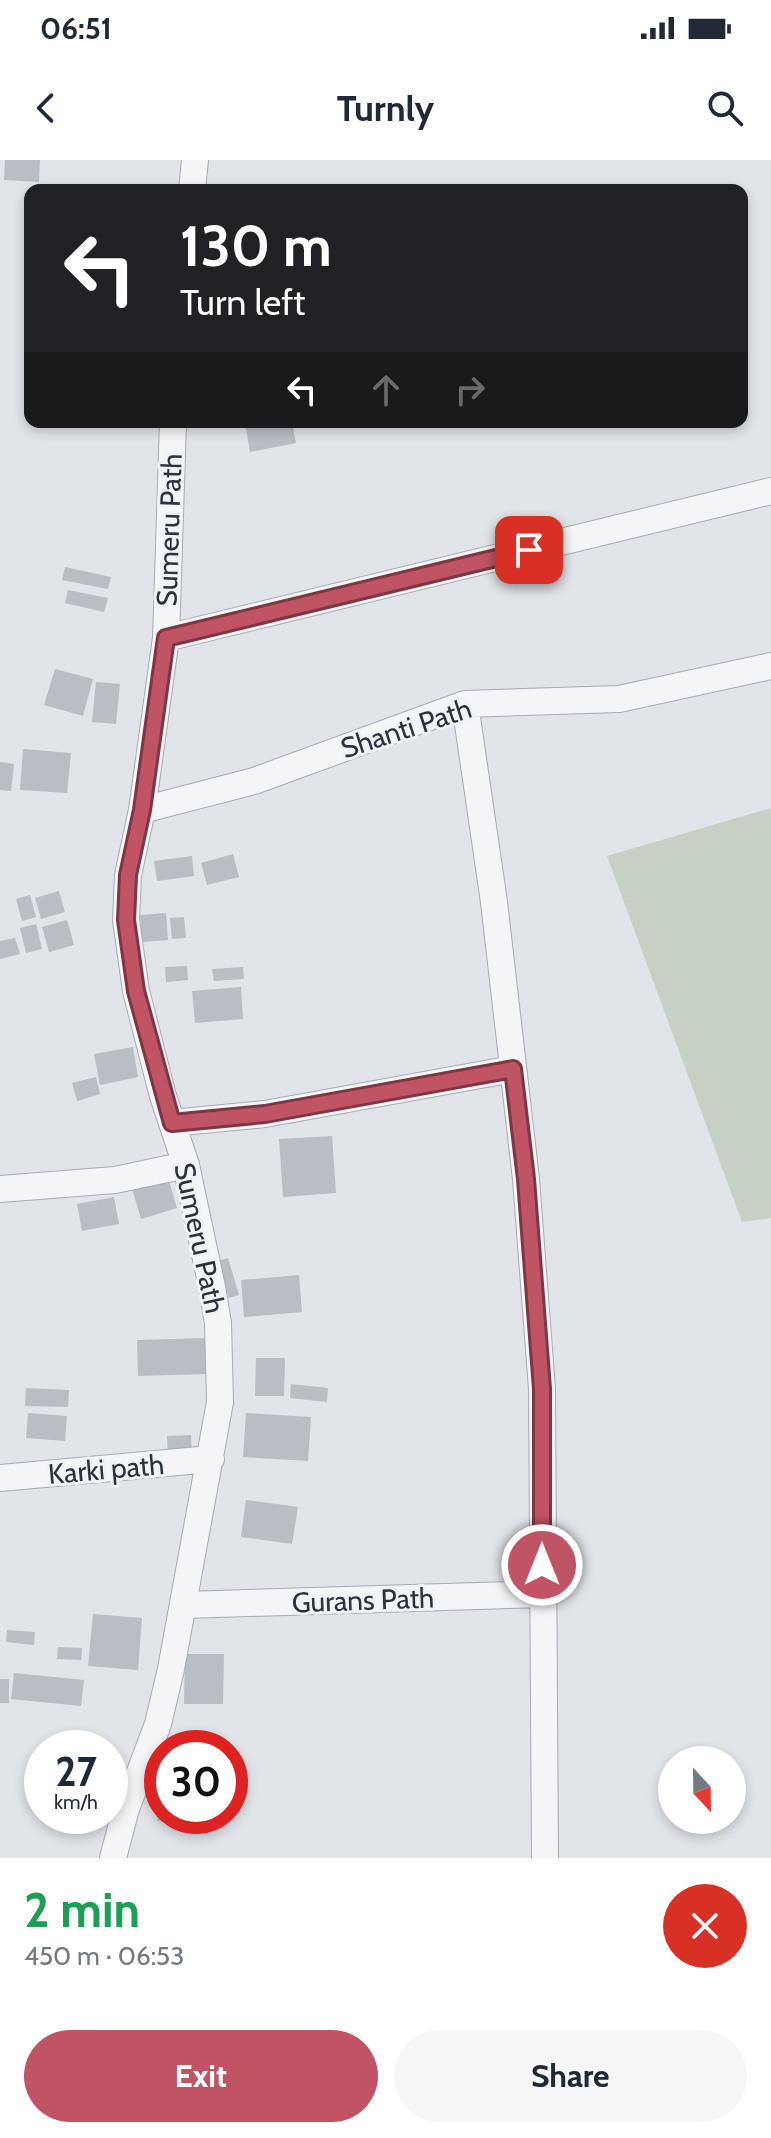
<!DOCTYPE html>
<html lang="en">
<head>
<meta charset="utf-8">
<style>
  body { margin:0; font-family:Cabin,sans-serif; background:#f6f6f7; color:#1f2937; height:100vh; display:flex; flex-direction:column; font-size:30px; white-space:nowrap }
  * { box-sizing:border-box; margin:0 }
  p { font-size:26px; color:#747a83 }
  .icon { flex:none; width:44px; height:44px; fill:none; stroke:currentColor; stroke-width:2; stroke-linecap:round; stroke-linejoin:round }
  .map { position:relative; height:1698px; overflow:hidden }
  .details { display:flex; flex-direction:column; background:#fff; flex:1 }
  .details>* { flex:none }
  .top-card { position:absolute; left:24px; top:24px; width:724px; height:244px; border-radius:16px; box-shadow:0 4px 12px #0003; background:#202124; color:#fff; overflow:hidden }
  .needle { width:52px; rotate:158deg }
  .controls { position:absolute; left:658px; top:1586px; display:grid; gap:16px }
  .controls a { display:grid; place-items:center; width:88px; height:88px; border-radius:50%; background:#fff; box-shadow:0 4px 12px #0003; font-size:40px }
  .speed { position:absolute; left:24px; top:1570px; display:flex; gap:16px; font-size:40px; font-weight:700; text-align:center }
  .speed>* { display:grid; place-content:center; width:104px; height:104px; border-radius:50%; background:#fff; box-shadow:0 4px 12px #0003; line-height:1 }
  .speed small { font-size:20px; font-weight:400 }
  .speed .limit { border:12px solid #d22; background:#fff; color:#111 }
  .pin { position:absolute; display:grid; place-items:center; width:68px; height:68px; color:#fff; margin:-34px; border-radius:16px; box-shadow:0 4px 12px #0006 }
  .me { position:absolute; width:88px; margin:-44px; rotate:0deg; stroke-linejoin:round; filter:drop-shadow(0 0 6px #0008) }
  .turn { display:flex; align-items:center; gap:28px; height:168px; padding:0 24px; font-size:36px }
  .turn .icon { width:104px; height:104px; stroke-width:2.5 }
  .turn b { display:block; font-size:56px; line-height:68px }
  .lanes { display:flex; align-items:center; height:76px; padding:0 24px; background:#0003; justify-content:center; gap:40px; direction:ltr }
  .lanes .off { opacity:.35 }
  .round { display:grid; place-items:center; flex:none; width:84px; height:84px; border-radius:42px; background:#f6f6f7 }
  .overview { display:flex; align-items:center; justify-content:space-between; height:136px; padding:0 24px }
  h1 { font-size:48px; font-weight:800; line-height:60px; color:#1e9e55 }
  .primary-button { display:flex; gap:16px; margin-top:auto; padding:16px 24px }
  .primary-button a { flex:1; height:92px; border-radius:48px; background:#c05465; color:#fff; font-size:32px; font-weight:800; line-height:92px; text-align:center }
  .primary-button a+a { background:#f6f6f7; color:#1f2937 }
  .status { display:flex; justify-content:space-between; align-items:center; height:56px; padding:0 40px; background:#fff; direction:ltr }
  .status svg { height:22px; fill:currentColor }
  header { display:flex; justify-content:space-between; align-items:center; height:104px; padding:0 24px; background:#fff; font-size:36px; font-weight:800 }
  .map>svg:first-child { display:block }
</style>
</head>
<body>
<div class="status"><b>06:51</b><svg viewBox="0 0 49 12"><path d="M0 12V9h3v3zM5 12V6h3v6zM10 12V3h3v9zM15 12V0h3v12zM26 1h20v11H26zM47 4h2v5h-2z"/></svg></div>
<header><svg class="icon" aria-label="back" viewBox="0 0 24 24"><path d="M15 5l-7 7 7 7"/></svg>Turnly<svg class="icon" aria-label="search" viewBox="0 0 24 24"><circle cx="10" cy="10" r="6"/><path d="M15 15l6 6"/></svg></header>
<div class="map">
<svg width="771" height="1698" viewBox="0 0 771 1698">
  <rect width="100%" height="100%" fill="#e1e4e8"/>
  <path fill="#c7d1c3" d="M771,648V1058L742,1062L607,696Z"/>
  <path fill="#b9bdc4" d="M5,0H40L39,22L4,20Z
    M245,262H292L296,283L250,292Z
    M65,407L111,417L108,429L62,420Z
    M68,430L108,438L104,452L65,443Z
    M55,509L93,519L83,556L44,545Z
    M96,522L120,524L116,564L92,562Z
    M23,589L71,593L67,633L20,630Z
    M0,602L14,604L11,631L0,630Z
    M233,694L239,717L207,725L201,703Z
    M192,696L194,716L157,721L154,701Z
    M59,731L65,752L41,759L35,738Z
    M30,735L36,757L22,761L16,739Z
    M166,753L168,780L142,782L140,755Z
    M184,757L186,778L172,779L170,758Z
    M67,760L74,785L49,792L42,767Z
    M36,764L42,789L26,793L20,768Z
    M15,778L20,794L0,799V781Z
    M187,806L188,820L166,822L165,807Z
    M243,807L244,819L214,821L212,809Z
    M241,827L243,859L195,863L192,831Z
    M133,887L138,917L100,925L94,894Z
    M96,917L100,934L77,941L72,923Z
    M332,976L336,1033L283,1037L279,979Z
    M166,1011L177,1048L141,1059L130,1022Z
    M114,1037L119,1064L82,1071L77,1044Z
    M228,1098L239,1135L229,1138L218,1101Z
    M299,1115L302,1152L244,1157L241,1120Z
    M207,1178L208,1214L138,1216L137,1180Z
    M256,1198H285L284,1236H255Z
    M291,1224L328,1228L327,1242L290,1238Z
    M26,1228L69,1230L68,1247L25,1246Z
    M28,1253L67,1256L65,1281L26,1278Z
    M246,1253L311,1257L308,1301L243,1297Z
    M191,1275L192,1296L168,1297L167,1276Z
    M246,1340L298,1347L292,1384L241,1377Z
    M93,1454L142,1458L138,1510L88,1506Z
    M7,1470L35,1472L34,1485L6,1482Z
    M58,1487L82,1488L81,1500L57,1499Z
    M185,1494H224L223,1544H184Z
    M14,1513L84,1520L81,1546L11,1539Z
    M0,1519H9V1543H0Z
    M160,1639L162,1656H190L188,1666L157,1661Z"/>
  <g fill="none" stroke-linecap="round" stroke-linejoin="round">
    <defs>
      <path id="minor" d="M192,30L195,0
        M166,478L771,331
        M465,544L494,742L526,1019L542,1229L545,1698
        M142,650L254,621L465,544L619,539L771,506
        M172,963L265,954L513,909
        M0,1029L115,1020L186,1005
        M0,1318L211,1299
        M185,1445L542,1434
        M113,1698L126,1649L158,1564L171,1509L220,1242L218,1163L212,1127L186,1005L163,936L136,831L126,760L128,715L142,650L166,478L173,262"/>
    </defs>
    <use href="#minor" stroke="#a7abb2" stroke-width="28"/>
    <use href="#minor" stroke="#f3f5f7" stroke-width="26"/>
  </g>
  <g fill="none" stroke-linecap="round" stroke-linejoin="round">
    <defs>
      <path id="route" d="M529,390L166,478L142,650L128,715L126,760L136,831L172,963L265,954L513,909L526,1019L542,1229V1405"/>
    </defs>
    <use href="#route" stroke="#7d3742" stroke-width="20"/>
    <use href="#route" stroke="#c05465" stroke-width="14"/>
  </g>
  <g text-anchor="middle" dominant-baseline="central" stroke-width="6" stroke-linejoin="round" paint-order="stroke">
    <g font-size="28" fill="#2b323e" stroke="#f0f3f6">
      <text transform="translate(169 370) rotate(-88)">Sumeru Path</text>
      <text transform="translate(406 568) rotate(-18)">Shanti Path</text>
      <text transform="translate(200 1078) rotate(78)">Sumeru Path</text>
      <text transform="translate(106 1309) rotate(-5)">Karki path</text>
      <text transform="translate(363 1440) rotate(-2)">Gurans Path</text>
    </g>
  </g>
</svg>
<div class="controls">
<a><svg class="needle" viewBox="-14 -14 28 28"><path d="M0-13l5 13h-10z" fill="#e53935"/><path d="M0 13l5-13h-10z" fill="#747a83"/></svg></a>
</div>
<div class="speed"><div>27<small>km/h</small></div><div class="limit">30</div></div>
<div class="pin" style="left:529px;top:390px;background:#d93025"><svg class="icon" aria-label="arrive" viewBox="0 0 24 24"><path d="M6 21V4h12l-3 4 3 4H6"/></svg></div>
<svg class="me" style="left:542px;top:1405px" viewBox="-20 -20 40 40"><circle r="17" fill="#c05465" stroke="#fff" stroke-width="3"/><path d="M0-11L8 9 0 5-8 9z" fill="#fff"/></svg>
<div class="top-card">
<div class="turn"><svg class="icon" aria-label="left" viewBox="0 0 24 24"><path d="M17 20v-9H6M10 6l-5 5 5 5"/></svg><div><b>130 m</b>Turn left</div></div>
<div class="lanes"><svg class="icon" aria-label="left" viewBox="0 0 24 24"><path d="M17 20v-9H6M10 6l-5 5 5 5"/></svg><svg class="icon off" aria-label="ahead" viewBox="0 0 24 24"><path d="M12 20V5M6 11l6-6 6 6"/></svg><svg class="icon off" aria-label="right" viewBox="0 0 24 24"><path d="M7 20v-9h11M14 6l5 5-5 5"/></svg></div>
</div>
</div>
<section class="details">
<div class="overview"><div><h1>2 min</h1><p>450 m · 06:53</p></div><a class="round" style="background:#d93025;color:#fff"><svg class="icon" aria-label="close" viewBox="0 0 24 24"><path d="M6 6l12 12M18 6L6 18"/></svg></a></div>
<div class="primary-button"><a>Exit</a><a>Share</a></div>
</section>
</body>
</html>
